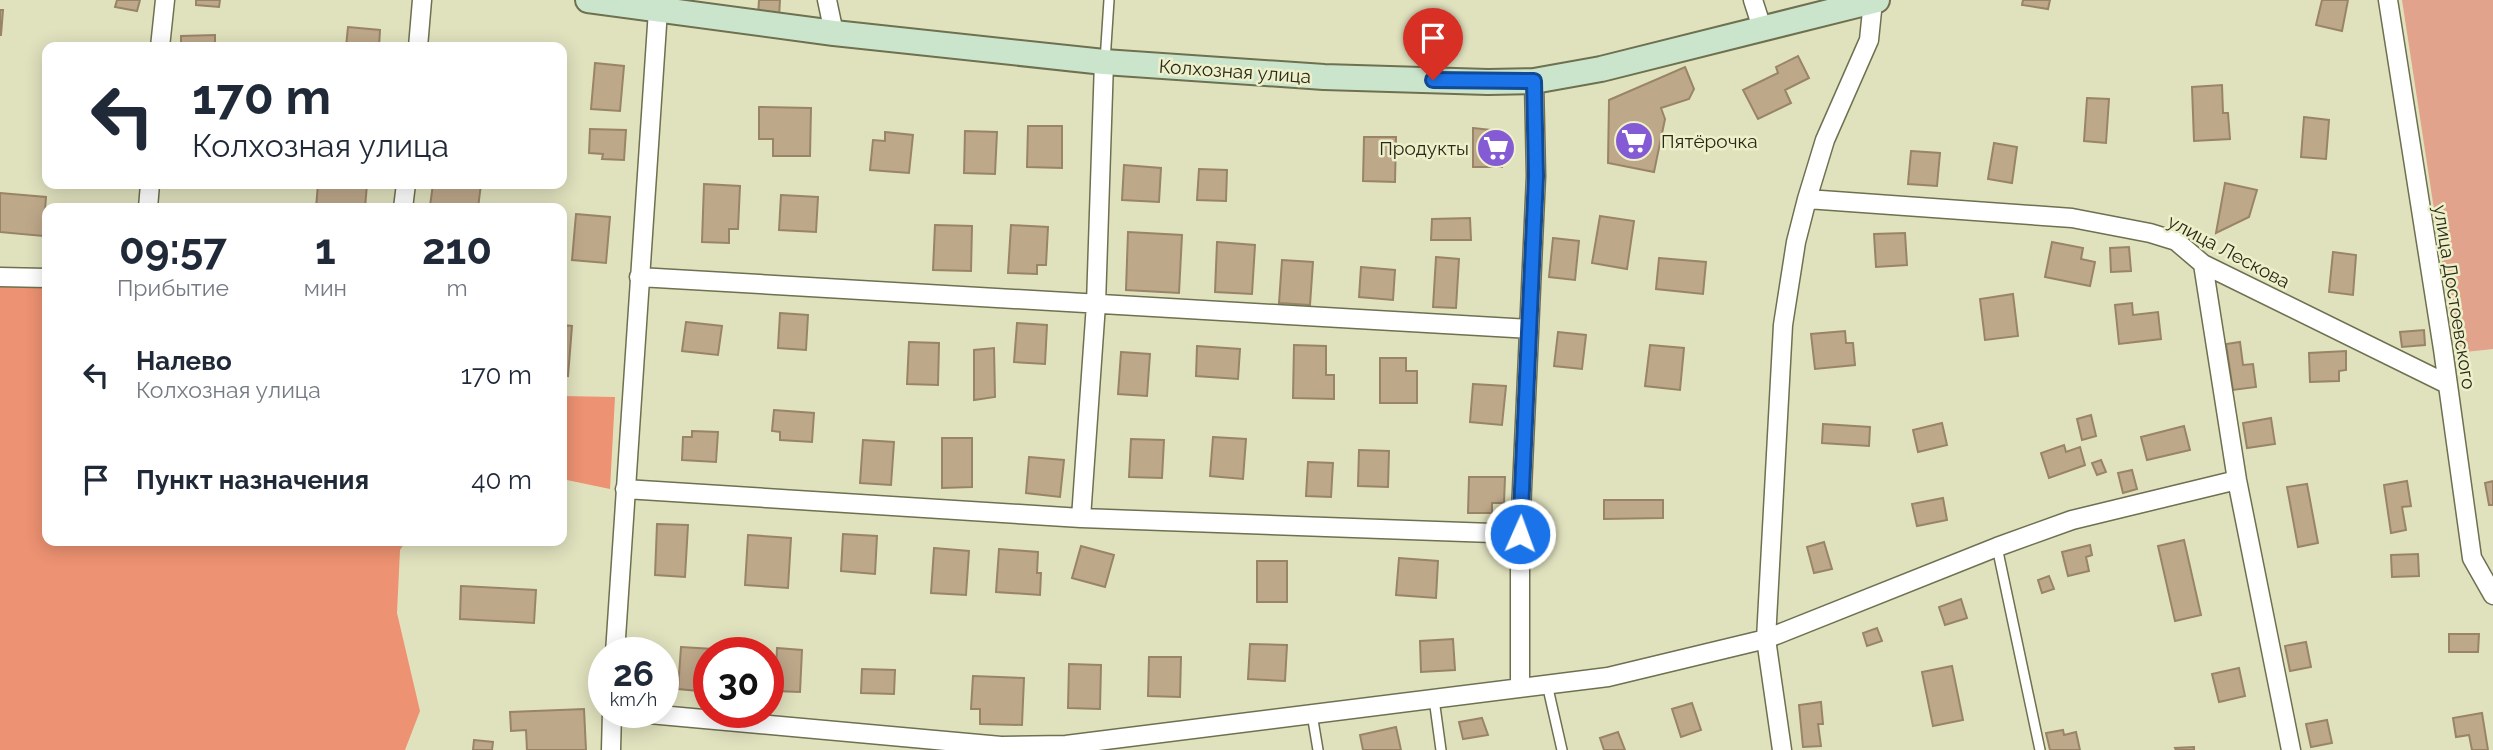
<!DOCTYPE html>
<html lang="ru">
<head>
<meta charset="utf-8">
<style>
  body { margin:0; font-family:Raleway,sans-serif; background:#f2f2f3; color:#1f2937; height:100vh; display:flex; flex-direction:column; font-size:26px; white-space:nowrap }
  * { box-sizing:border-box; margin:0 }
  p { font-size:23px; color:#747a83 }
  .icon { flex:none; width:38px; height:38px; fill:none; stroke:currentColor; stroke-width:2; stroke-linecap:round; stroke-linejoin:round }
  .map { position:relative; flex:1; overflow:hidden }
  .drawer { position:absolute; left:42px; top:203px; width:525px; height:343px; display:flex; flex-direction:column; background:#fff; border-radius:14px; box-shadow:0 4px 18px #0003 }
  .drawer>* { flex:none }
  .hud { position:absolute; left:42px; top:42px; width:525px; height:147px; border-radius:14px; box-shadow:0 4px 18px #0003; background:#fff; color:#1f2937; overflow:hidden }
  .speed { position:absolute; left:588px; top:637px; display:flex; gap:14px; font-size:35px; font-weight:700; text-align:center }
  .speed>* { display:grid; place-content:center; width:91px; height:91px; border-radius:50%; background:#fff; box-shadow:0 4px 18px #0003; line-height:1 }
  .speed small { font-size:18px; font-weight:400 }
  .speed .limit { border:10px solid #d22; background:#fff; color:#111 }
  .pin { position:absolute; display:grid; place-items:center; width:60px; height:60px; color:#fff; margin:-72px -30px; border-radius:50% 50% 50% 0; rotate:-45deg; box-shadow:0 0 7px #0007 }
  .pin .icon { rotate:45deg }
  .me { position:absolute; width:77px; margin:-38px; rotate:2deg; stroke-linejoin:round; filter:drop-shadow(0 0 5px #0008) }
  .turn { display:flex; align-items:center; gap:24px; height:147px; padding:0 35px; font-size:32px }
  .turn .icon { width:91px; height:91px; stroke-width:2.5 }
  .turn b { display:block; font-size:49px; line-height:60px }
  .eta { display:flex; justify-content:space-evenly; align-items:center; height:119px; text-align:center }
  .eta b { font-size:42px; font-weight:700; line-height:49px }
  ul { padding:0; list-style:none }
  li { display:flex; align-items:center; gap:21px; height:105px; padding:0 35px }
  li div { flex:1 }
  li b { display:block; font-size:26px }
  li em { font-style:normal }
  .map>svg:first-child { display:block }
</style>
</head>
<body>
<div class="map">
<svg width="2493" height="750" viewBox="0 0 2493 750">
  <rect width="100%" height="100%" fill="#e0e2be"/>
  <path fill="#e2a38d" d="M2402,0H2493V349L2456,353Z"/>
  <path fill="#ed9272" d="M0,286H47V541H406L400,550L397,613L420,711L405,750H0Z
    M562,396L615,397L610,489L562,479Z"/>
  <path fill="#bea88a" stroke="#9a8467" stroke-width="2" d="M117,0H140L137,11L115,7Z
    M196,0H220L219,7L196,5Z
    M759,0H780L779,17L758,16Z
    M2023,0H2050L2048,9L2022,5Z
    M2322,0H2348L2342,31L2316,25Z
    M0,10H3L1,35H0Z
    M348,27L380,30L379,47H346Z
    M215,35V47H181V36Z
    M128,44V47H100V46Z
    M1798,56L1809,78L1785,90L1791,103L1758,119L1743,90L1778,73L1776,67Z
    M595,63L624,66L620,111L591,109Z
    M1685,67L1694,89L1689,99L1661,108L1665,119L1654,172L1608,163L1609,100Z
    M2222,85L2223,113H2228L2230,139L2194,141L2192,87Z
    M2087,98L2109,99L2106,143L2084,141Z
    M759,107L811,108L810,156H773V139H759Z
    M2304,117L2329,120L2326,159L2301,157Z
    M1028,126H1062V168L1027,167Z
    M1473,128L1491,130L1504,143L1502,167H1473Z
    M590,129L626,130L624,160L602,159L603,154L589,153Z
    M965,131L997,132L995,174L964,173Z
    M885,132L913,135L909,173L870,170L873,140L885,141Z
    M1364,137H1396L1395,182L1363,181Z
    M1994,143L2017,147L2012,183L1988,179Z
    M1911,151L1940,153L1937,186L1908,184Z
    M1124,165L1161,168L1159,202L1122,200Z
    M1199,169L1227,170L1226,201L1197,200Z
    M2225,183L2257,190L2249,217L2216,233Z
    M318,184H367L365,208H316Z
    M433,184H481L478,208L430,206Z
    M704,184L740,186L738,229H729V243L702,242Z
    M0,193L46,197L43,236L0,232Z
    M781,195L818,197L816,232L779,230Z
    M576,214L610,217L606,263L572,260Z
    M1600,216L1634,221L1627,269L1592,263Z
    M1470,218L1471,240H1431L1432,219Z
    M935,225L972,226L971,271L933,270Z
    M1011,225L1048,227L1046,265H1037V274L1008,273Z
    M1128,232L1182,235L1179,293L1126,290Z
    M1905,233L1907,265L1876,267L1874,234Z
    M1553,238L1579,241L1575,280L1549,277Z
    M1217,242L1255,245L1252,294L1215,292Z
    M2052,242L2083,248L2081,259L2095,262L2090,286L2045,277Z
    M2129,247L2131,271L2111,272L2110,248Z
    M2333,252L2356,255L2353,295L2329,292Z
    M1436,257L1459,259L1456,308L1433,307Z
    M1659,258L1706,262L1703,294L1656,289Z
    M1282,260L1313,262L1310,305L1279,303Z
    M1361,267L1395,270L1393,300L1359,297Z
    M2013,294L2018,336L1985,340L1980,299Z
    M2132,303L2133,315L2158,312L2161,339L2119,344L2115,305Z
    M780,313L808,315L806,350L778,348Z
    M686,322L722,326L718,355L682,351Z
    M1017,323L1047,325L1045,364L1014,362Z
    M562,325L572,326L568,376L562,375Z
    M2424,330L2425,345L2402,347L2400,332Z
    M1845,331L1846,343H1853L1855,365L1815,369L1811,334Z
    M1558,332L1586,335L1582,369L1554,366Z
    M909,342L939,343L938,385L907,384Z
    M2240,342L2243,365L2253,364L2256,387L2233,390L2226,344Z
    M1294,345L1326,346V375H1334V399L1293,398Z
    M1650,345L1684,348L1680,390L1645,386Z
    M1197,346L1240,349L1238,379L1196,376Z
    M994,348L995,397L974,400V350Z
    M2346,351V370L2339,371V381L2310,382L2309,353Z
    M1121,352L1150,354L1147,396L1118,394Z
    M1380,358H1406V371H1417V403H1380Z
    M1473,384L1506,386L1502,425L1470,422Z
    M774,410L814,413L812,442L780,440V432L772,431Z
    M2091,415L2096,436L2082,440L2077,419Z
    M2271,418L2275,444L2247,448L2243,423Z
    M1942,423L1947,445L1918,452L1913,430Z
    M1823,424L1870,427L1869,446L1822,443Z
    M2184,426L2190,450L2147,460L2141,437Z
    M692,431L718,432L716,462L682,460L683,437H692Z
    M1213,437L1246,439L1243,479L1210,476Z
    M942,438H972V487L942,488Z
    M1131,439L1164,440L1162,478L1129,477Z
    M863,440L894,442L891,485L860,483Z
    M2064,445L2066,452L2080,447L2085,465L2049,478L2041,453Z
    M1359,450L1389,451L1388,487L1358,486Z
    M1029,457L1064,460L1060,497L1026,493Z
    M2101,460L2106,472L2097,475L2092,463Z
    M1308,462L1333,463L1331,497L1306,496Z
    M2132,470L2137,489L2123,493L2118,473Z
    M1469,477H1505L1504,503H1492V513H1468Z
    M2407,481L2411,506L2402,507L2406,530L2391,533L2384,485Z
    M2493,481V505H2489L2485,483Z
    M2307,484L2318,543L2298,547L2287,487Z
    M1943,498L1947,520L1917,526L1912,504Z
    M1604,500H1663V518L1604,519Z
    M657,524L688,525L685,577L655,575Z
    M843,534L877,536L875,574L841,571Z
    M748,535L791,538L788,588L745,585Z
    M2184,540L2201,615L2175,621L2158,546Z
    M1824,542L1832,569L1814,573L1807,547Z
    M2090,545L2092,555L2086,557L2089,571L2068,576L2062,552Z
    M1081,546L1114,555L1105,587L1072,578Z
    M934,548L969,551L966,595L931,593Z
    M999,549L1038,552L1037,573H1041L1040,595L996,592Z
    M2418,554L2419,576L2392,577L2391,555Z
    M1399,558L1438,561L1436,598L1396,595Z
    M1257,561H1287V602H1257Z
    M2049,576L2054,589L2042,593L2038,580Z
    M461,586L536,590L534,623L460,619Z
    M1961,599L1967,618L1945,625L1939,607Z
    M1877,628L1882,641L1867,646L1863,633Z
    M2449,634H2479L2478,652H2449Z
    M1453,639L1455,670L1421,672L1420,641Z
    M2306,642L2311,667L2290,671L2285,646Z
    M1250,644L1287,645L1285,681L1248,679Z
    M681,647L713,649L712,653H709V692L678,689Z
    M777,648L802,650L800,692L775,691Z
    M1149,657H1181L1180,697L1148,696Z
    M1069,664L1101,665L1100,709L1068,708Z
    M1952,666L1963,720L1933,726L1922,672Z
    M2239,668L2245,696L2219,702L2212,674Z
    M862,669L895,670L894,694L861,693Z
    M973,676L1024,678L1022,725L980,724V709H971Z
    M1821,702L1823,724H1818L1821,746L1803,747L1799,705Z
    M1692,703L1701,730L1681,737L1672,709Z
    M584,709L586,750H527L526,730L511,731L510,712Z
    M2482,713L2488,750H2472L2469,735L2456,737L2453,718Z
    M1482,718L1488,735L1463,739L1459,722Z
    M2327,720L2332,743L2311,747L2306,724Z
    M1396,727L1401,750H1363L1360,735Z
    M2063,730L2064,735L2076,732L2080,750H2050L2046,733Z
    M1618,732L1625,750H1604L1600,738Z
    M474,740L493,742L492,750H473Z
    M2194,747V750H2176L2175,748Z"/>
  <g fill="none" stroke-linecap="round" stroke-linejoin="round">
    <defs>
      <path id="lane" d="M1105,61L1109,0
        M1997,547L2040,750
        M1547,684L1562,750
        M1434,699L1441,750
        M1312,714L1318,750"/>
      <path id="street" d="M827,0L834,33
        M1753,0L1762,28
        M2388,0L2443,349L2472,558L2493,595
        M160,47L165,0
        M418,47L422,0
        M1807,199L2072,218L2150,233L2176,241L2203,264L2447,384
        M148,208L150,184
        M403,208L406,184
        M2203,264L2237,480L2291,750
        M0,277L47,278
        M639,277L1529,329
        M625,489L1081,518L1520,534
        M1081,518L1096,304L1104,62
        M615,653L658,10
        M1520,687V534L1536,176L1534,81
        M627,712L1001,746L1066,745L1608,677L1766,639L1997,547L2072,520L2237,480
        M611,750L612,712
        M1782,750L1766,639L1783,325L1796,242L1807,199L1825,140L1869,40L1873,1"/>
      <path id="secondary" d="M588,0L834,33L1104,62L1324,77L1488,82L1534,81L1601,69L1877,0"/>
    </defs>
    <use href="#lane" stroke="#6e704f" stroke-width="12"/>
    <use href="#street" stroke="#6e704f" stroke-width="21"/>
    <use href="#secondary" stroke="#6e704f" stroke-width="28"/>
    <use href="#lane" stroke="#fff" stroke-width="9"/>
    <use href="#street" stroke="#fff" stroke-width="18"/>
    <use href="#secondary" stroke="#cbe5cd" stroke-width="24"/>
  </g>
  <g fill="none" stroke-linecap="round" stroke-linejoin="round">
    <defs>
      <path id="route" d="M1433,80L1534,81L1536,176L1520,534"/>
    </defs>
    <use href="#route" stroke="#114b97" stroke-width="18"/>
    <use href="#route" stroke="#1a73e8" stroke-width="12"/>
  </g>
  <defs>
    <symbol id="supermarket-disc" viewBox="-11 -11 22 22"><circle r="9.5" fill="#845bd5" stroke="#eef0ca"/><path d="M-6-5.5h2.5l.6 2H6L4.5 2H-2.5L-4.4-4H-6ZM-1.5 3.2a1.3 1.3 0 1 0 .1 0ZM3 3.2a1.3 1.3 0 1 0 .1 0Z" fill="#fff"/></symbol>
  </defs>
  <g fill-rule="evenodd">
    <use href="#supermarket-disc" x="1612" y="119" width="44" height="44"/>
    <use href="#supermarket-disc" x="1474" y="126" width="44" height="44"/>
  </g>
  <g text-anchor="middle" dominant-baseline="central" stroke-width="5" stroke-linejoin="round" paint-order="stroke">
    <g font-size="19" fill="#28291b" stroke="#eef0ca">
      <text transform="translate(1235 71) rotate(4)">Колхозная улица</text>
      <text transform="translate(2229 251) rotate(28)">улица Лескова</text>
      <text transform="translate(2455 297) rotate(81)">улица Достоевского</text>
    </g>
    <g font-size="19" fill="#28291b" stroke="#eef0ca" text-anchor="start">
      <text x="1661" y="141">Пятёрочка</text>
      <text x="1469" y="148" text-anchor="end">Продукты</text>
    </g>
  </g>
</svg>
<div class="speed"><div>26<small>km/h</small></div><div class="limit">30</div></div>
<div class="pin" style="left:1433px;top:80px;background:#d93025"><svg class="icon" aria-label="arrive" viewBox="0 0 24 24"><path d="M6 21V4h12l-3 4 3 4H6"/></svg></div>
<svg class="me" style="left:1520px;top:534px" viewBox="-20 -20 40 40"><circle r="17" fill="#1a73e8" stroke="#fff" stroke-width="3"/><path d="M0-11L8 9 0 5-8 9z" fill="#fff"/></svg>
<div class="hud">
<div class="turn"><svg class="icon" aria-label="left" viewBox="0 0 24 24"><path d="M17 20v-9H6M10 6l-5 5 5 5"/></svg><div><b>170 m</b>Колхозная улица</div></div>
</div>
<section class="drawer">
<div class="eta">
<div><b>09:57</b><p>Прибытие</p></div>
<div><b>1</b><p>мин</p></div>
<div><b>210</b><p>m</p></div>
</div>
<ul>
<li><svg class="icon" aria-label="left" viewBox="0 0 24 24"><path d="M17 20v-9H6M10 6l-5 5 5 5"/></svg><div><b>Налево</b><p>Колхозная улица</p></div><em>170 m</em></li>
<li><svg class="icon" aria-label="arrive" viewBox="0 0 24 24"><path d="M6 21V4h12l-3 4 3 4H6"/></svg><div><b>Пункт назначения</b></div><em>40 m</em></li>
</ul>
</section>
</div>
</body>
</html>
